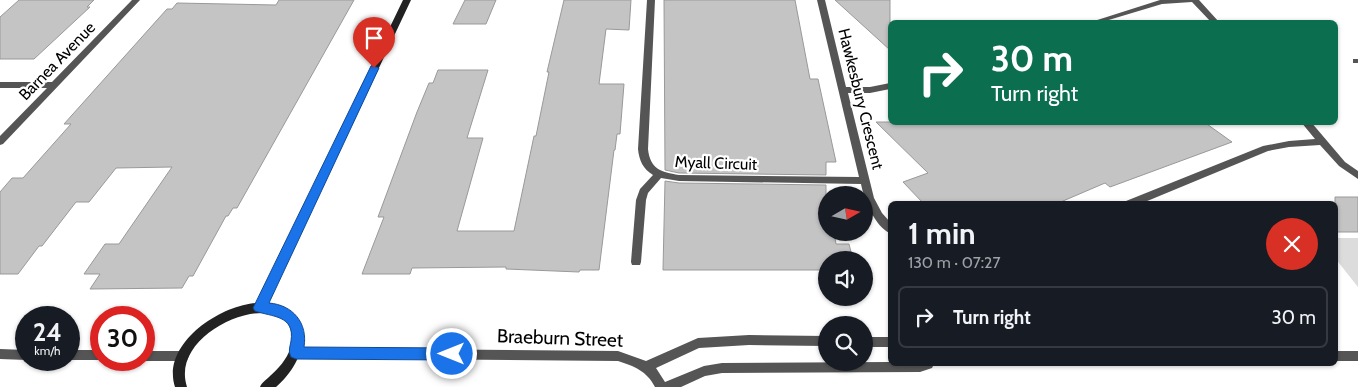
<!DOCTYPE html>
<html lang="en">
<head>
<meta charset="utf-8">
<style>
  body { margin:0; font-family:Cabin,sans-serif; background:#20242c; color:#f1f3f6; height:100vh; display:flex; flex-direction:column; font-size:19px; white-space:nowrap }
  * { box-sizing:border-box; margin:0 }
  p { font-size:16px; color:#9ea1a6 }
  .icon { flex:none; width:28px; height:28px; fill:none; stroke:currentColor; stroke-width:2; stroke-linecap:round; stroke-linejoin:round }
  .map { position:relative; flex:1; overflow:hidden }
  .side { position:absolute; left:888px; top:201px; width:450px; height:165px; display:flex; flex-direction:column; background:#171b24; border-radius:8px; box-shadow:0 1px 4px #0004 }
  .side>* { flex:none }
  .top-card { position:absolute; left:888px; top:20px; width:450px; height:105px; border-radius:8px; box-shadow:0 1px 4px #0004; background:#0b6e4f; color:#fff; overflow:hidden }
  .needle { width:32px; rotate:81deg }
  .controls { position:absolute; left:818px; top:186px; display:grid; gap:10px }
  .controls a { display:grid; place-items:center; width:55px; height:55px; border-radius:50%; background:#171b24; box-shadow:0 1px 4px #0004; font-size:25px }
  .speed { position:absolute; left:15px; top:306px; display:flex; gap:10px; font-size:25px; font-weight:700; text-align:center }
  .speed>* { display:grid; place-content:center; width:65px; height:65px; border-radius:50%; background:#171b24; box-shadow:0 1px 4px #0004; line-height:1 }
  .speed small { font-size:12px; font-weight:400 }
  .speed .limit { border:8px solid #d22; background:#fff; color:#111 }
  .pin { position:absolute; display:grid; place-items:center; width:42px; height:42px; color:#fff; margin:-51px -21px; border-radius:50% 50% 50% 0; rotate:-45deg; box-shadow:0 0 5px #0007 }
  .pin .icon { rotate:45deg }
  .me { position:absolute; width:55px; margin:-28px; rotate:270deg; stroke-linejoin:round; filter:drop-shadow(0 0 4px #0008) }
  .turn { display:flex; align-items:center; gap:18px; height:105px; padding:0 20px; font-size:22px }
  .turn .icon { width:65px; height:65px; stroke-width:2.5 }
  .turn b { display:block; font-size:35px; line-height:42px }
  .round { display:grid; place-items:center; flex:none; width:52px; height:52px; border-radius:26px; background:#20242c }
  .head { display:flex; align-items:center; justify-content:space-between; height:85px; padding:0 20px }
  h1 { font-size:30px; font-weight:800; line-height:38px }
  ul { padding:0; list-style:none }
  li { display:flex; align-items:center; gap:15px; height:62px; margin:0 10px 8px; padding:0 10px; border:2px solid #363941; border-radius:8px }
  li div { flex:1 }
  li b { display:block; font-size:19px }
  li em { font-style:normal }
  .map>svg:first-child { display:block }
</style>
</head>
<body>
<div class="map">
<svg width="1358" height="387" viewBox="0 0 1358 387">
  <rect width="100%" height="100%" fill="#fff"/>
  <path fill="#dcdcdc" d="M1335,238H1358V287L1335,258Z"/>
  <path fill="#c4c4c4" stroke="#999" d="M19,0H94L87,7H90L34,59H0V17Z
    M279,0H354L237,208H233L228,216H226L193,276H189L182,288L90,289L100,274H84L105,244H119L172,167L116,168L89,202H76L42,246H39L18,274H0V192L12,178H23L71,124H64L167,9H172L177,3L276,5Z
    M465,0H496L486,24H453Z
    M564,0H631L629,30L606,29L599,84H624L620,134H617L615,150H614L599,270H580L579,272L506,269V267L412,268L410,274H362L384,217H378L417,112L429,83H433L438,70H488L467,138H483L457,231H514L534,136H536L549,72H547Z
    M664,0H795L810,79H818L836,162H826V175L679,173L665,170Z
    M835,0H890V50Z
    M876,122H1204L1232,142L1110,187L1105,183L1056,204H924L903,182L928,173Z
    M665,181L679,183L826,185V232H834L836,244H849L853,260H826V270H663Z
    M1335,197H1358V232H1335Z"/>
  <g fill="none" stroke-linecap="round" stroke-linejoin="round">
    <path fill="#555" fill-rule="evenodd" d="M132,0H140L3,144L0,145V136L47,88H0V82H52Z
      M647,0H655L648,149C650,169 661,172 679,175L859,177L817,0H825L846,87H870L890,83V89L870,93H848L874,198L882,213L890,222V233C875,227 864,199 861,184L679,181L661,178L648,193L646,200L641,262L640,265H632L631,262L636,200L640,189L653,175C643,169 639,160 638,149Z
      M1160,0H1199L1219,22H1211L1192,2L1162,4L1102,22H1091Z
      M1353,59H1358V63H1353Z
      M1301,122H1311L1345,162L1358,171V179L1339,166L1320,145L1289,147L1268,151L1140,204H1125L1126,201L1263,146L1289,141L1315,139Z
      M749,335L826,336V346L749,345L699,348L656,368L665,382L704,366L722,363L890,362V364H934L932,368L920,372L722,373L705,376L681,387H655C647,371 634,366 618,361L296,358L292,357L290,353L292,349L296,348L618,351L646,361L698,338Z
      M864,337H890V347H864Z
      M0,349L26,350L27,360L0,359Z
      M69,350H101L102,360H69Z
      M144,351H183L187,352L189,356L187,360L183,361H144L140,360H144Z
      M1335,351H1358V361H1335Z"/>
    <path fill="#222" fill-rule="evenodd" d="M403,0H411L268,303C320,311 306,362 276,387H260C262,382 266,380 270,376C278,369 287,359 290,349C309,278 166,323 187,387H175C161,344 220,305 257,303Z"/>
  </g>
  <path fill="#1a73e8" stroke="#114b97" d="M371,66H374L379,68L269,303C293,305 308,323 304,347L452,348L457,350L459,354L457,359L452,360L296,359L291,357C288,351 290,347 291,341C295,315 272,317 255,311L253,308Z"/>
  <g text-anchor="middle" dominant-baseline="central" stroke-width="4.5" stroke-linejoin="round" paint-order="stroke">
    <g font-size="16" fill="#000" stroke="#fff">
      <text transform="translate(57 61) rotate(-46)">Barnea Avenue</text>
      <text transform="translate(861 99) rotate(76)">Hawkesbury Crescent</text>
      <text transform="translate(716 163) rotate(2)">Myall Circuit</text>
    </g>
    <g font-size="19" fill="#000" stroke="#fff">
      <text transform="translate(560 338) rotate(2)">Braeburn Street</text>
    </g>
  </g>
</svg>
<div class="controls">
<a><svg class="needle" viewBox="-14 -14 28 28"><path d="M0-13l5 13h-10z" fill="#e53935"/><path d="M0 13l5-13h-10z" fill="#9ea1a6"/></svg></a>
<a><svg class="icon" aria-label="sound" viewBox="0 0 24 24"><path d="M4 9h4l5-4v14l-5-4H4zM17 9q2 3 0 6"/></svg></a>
<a><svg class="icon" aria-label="search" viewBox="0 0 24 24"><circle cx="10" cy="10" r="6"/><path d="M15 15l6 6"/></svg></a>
</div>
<div class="speed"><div>24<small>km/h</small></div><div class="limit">30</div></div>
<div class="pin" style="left:374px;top:68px;background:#d93025"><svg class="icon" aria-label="arrive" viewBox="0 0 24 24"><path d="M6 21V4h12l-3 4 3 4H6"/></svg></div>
<svg class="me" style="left:452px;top:354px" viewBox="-20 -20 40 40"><circle r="17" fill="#1a73e8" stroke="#fff" stroke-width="3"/><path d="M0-11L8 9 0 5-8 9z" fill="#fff"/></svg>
<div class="top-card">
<div class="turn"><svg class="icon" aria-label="right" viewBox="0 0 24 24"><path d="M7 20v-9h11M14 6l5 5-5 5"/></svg><div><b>30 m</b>Turn right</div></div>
</div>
<section class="side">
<div class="head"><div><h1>1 min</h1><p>130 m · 07:27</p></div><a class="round" style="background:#d93025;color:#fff"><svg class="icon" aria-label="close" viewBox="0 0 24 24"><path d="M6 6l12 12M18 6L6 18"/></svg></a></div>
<ul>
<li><svg class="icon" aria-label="right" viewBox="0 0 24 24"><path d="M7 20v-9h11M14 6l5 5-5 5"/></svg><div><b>Turn right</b></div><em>30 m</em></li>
</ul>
</section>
</div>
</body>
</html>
